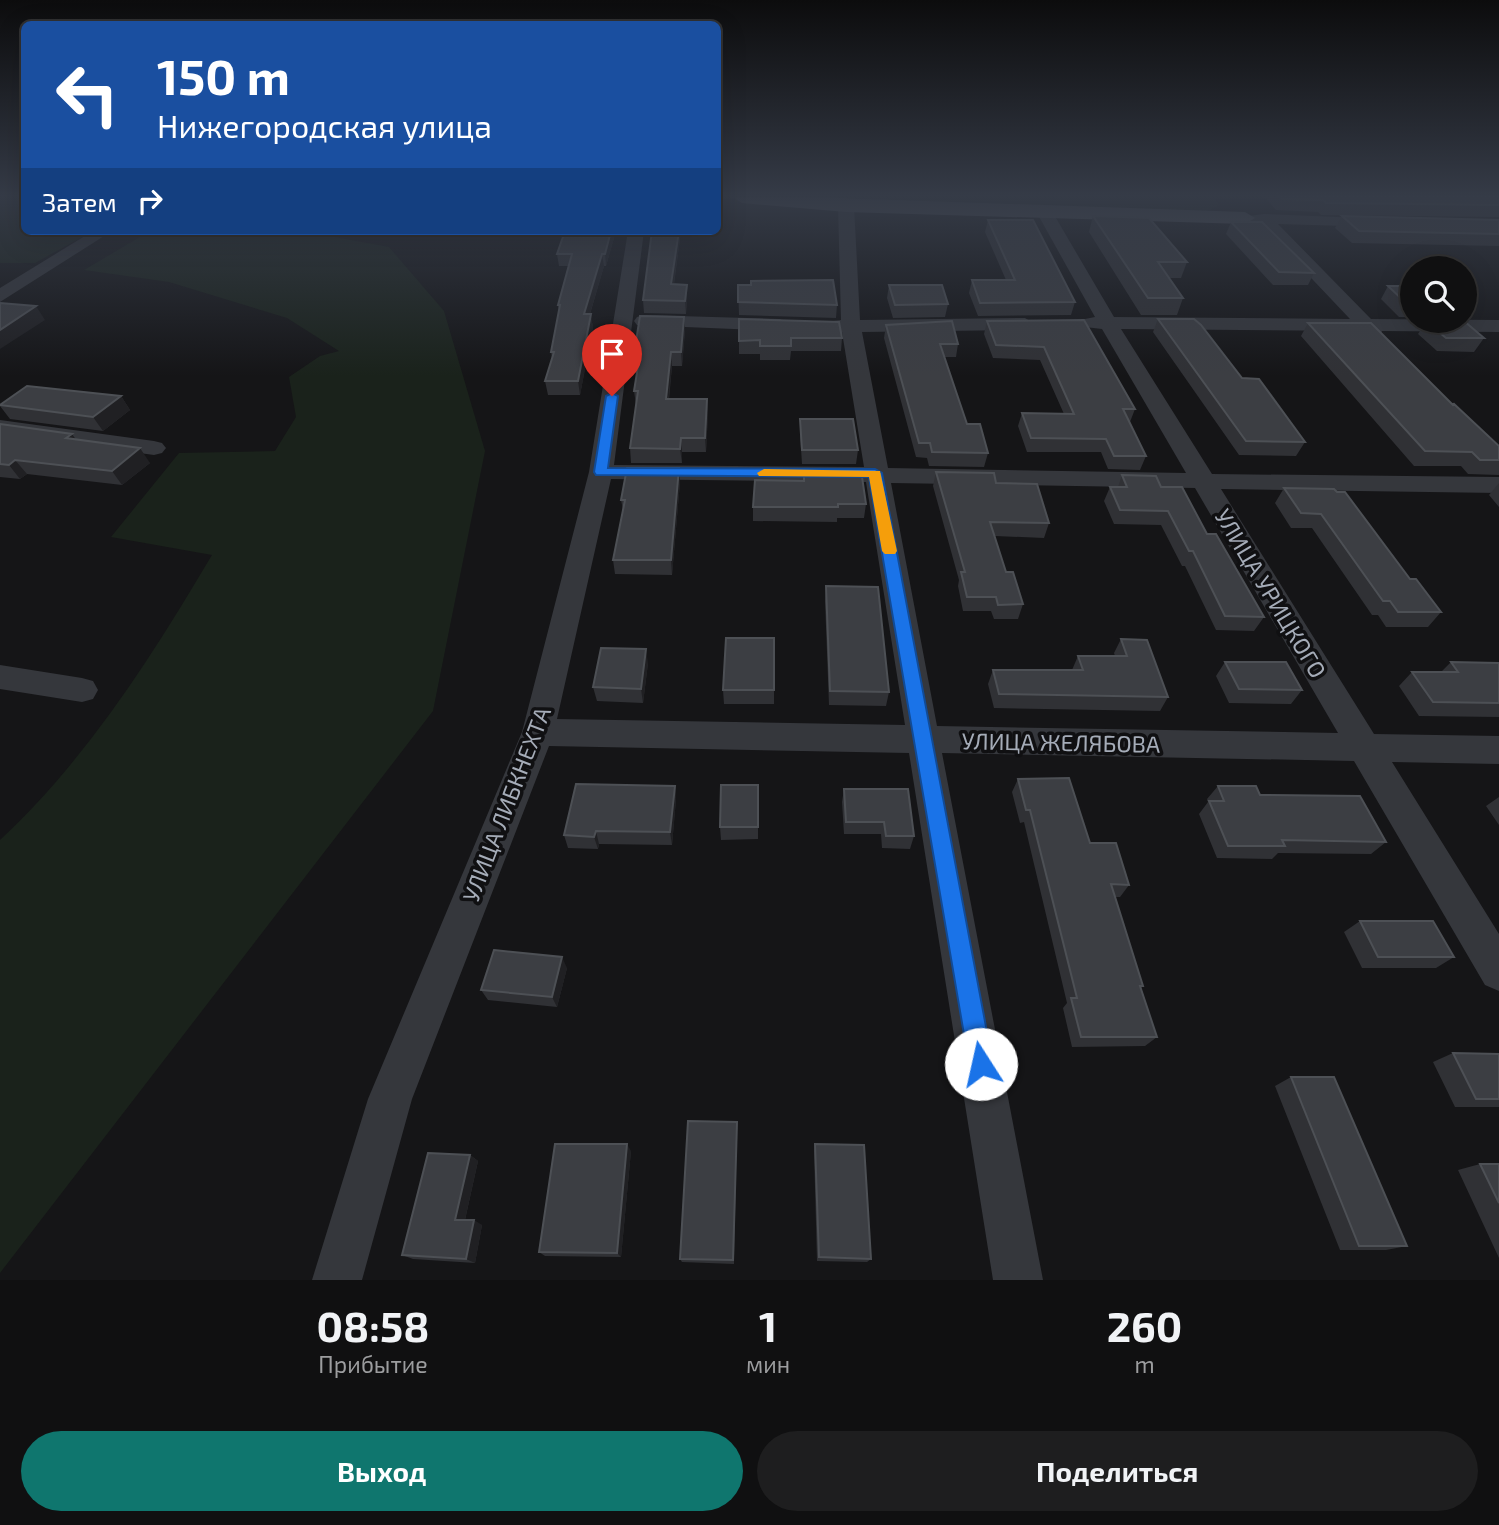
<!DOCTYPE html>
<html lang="ru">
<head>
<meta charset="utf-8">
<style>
  body { margin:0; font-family:"Exo 2",sans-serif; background:#1e1e1f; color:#f1f3f6; height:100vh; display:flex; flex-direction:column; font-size:26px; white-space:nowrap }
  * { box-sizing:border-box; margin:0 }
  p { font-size:23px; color:#9c9d9f }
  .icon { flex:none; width:38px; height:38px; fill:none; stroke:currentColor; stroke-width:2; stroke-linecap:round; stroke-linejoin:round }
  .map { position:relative; height:1280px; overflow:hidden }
  .sheet { display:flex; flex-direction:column; background:#101011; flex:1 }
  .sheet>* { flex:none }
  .hud { position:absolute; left:21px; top:21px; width:700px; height:214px; border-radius:10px; box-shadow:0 7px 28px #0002,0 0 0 2px #303031; background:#1a4fa0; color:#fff; overflow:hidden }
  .tools { position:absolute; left:1400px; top:256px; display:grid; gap:14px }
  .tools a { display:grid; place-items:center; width:77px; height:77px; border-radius:50%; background:#101011; box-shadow:0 7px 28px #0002,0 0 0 2px #303031; font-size:35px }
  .pin { position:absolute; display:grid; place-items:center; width:60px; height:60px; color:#fff; margin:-72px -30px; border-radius:50% 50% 50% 0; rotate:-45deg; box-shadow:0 0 7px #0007 }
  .pin .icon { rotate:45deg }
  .me { position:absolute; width:77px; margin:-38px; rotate:350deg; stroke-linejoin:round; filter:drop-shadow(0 0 5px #0008) }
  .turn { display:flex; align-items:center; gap:24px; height:147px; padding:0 21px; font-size:32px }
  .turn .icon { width:91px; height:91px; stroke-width:2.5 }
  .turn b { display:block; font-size:49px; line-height:60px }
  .then { display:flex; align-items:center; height:66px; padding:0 21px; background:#0003; gap:14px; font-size:26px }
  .eta { display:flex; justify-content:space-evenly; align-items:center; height:119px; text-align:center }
  .eta b { font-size:42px; font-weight:700; line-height:49px }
  .primary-button { display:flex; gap:14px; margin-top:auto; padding:14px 21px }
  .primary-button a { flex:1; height:80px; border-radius:42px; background:#0f766e; color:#fff; font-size:28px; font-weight:700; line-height:80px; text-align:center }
  .primary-button a+a { background:#1e1e1f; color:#f1f3f6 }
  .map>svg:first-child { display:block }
</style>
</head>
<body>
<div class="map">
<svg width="1499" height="1280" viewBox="0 0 1499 1280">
  <rect width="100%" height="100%" fill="#151517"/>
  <path fill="#1a221b" d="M0,197H24V231H93L35,263H0Z
    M812,197H1214L1219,205L1204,213Z
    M150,231H302L389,247L444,311L485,451L433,711L0,1273V840C87,759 152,656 212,555L111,537L179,453L275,451L296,417L289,377L320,356L339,351L287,318L169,282L84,270Z"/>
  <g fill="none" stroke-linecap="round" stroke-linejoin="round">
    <path fill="#35373c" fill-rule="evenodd" d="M846,201L854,206L860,320L1025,318L1035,324L1025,330L862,332L888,468L1186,473L1102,329L1085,327L1082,323L1085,319L1095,317L1037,213L1045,208L1053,213L1114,317L1350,319L1260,224L1249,222L1247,219L1249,216L1264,214L1387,219L1389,222L1387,225L1381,227L1278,224L1371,319L1499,320V332L1382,331L1380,336L1373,338L1361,331L1121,329L1212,474L1499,477V493L1221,489L1374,734L1499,736V764L1392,762L1499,934V991L1485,985L1354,761L942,753L1043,1280H993L909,753L549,746L412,1099L362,1280H312L368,1099L522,732L589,472L628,231H644L614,465L864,467L842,332L826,330L823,326L826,322L841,320L838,206ZM611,479L866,482L905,725L557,719ZM891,483L1195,488L1338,733L937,726Z
      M93,231H112L0,302V288Z
      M644,315L780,319L790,325L780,331L637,325L634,321L637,317Z
      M0,420L154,441L162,443L166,448L162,453L154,455L0,434Z
      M0,665L82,678L93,681L98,690L93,699L82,702L0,689Z"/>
    <path fill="#51545b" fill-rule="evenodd" d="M733,197H809L1245,212L1255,218L1245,224L846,212L742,203Z"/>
  </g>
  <path fill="#303135" d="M1265,197H1499V217L1321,215L1318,212L1276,210Z
    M1093,216L1187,262L1181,278H1169L1183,298L1177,315H1141L1089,232Z
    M1342,216L1499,220V246L1352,243L1335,228Z
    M988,220L1075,302L1071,315L978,316L969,293L972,280H1006L985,232Z
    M1231,222L1314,273L1308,285H1273L1226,234Z
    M464,231H616L606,266H604L590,314L593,327L580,395H548L545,381L552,358L551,352L559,311L558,305L569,266H559L557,254L564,233H464Z
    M652,231H681L674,284L687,285V297L686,314L644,313L643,300Z
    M738,285L837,305L836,318L739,315Z
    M889,285L948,304L945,317L893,318L887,298Z
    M1388,286H1412V317H1399L1381,299Z
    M739,319L842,338L841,351H791L790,360H760V354H739Z
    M1158,319L1242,378L1305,442L1296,456L1239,455L1153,332Z
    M1084,320L1135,409L1130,422L1146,456L1140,470L1108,469L1101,452H1027L1018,426L1022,413L1064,414L1040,360L993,358L984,334L987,321Z
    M1426,321L1484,338L1474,352L1437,351L1418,334Z
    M1308,323L1453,405L1499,446V475L1468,474L1461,466H1414L1301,336Z
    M886,325L958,344L956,357H944L967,424L988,453L984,467L929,466L927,458L916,457L884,338Z
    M685,330L682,366H672L669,399H707L708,413L706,452H682V463H631L630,448L636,405L634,391L637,373H635L633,360Z
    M121,396L130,410L103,431L10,419L0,406V404Z
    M800,419L858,450L856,464H802L800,433Z
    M0,424L76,440L150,463L122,485L27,474L20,479L0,477Z
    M679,468L680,482L672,575L615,574L613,560L623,510L621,500Z
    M804,470L866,504L864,518H837V522L753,521V507L803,481Z
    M936,472L996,483L1049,523L1044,538L995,536L1006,572L1023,604L1018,619H994L991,611H963L958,586L959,580L933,486Z
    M1122,475L1161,487L1207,534L1264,617L1254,631L1216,630L1185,566H1182L1161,525L1114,524L1104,501L1110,487H1118Z
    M1499,483V507L1489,495Z
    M1284,488L1334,489L1410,579L1441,612L1428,627H1386L1378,615H1372L1312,528H1291L1275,503Z
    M826,586L889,692L886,706L829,705L825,601Z
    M1121,639L1168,697L1160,711L994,708L988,684L993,670H1072L1078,656H1115L1114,653Z
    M1225,662L1302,690L1291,704L1229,703L1216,676Z
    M1451,662L1499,663V717L1419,716L1399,686L1412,672H1441Z
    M648,663L643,703L597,701L593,687Z
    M723,690H774V704H724Z
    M1018,779L1090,843L1129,885L1120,897H1115L1143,986L1141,988L1157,1037L1145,1046L1072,1047L1063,1008L1067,1003L1024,822L1020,823L1012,792Z
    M758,785V839L721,840L720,827Z
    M675,786L676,799L672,845L599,844L598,849L568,848L564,835Z
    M1218,786L1260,795L1386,842L1371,854L1278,853L1272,859L1217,858L1199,814L1208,802L1207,799Z
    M844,789L914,836L910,849L882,848L881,834H844L842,802Z
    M1499,797V825L1486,806Z
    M1360,921L1454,957L1436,968H1362L1344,932Z
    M567,968L557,1007L488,1000L481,990Z
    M1453,1053L1499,1054V1107H1455L1433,1062Z
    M1291,1077L1407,1246L1386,1250H1340L1275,1086Z
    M737,1122L734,1264L682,1262L680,1259Z
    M815,1144L871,1259L867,1262L817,1261L814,1151Z
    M631,1151L621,1257L545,1256L539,1252Z
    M470,1155L478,1161L465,1220L482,1225L475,1263L413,1259L402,1255Z
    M1480,1164H1499V1258L1458,1170Z"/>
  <path fill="#202023" d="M611,231H616L606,266L605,254Z
    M679,231H681L672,297L671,284Z
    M602,254L604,266L586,327L584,314Z
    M687,285V297L686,314L685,301Z
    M36,306L45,320L0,349V330Z
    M591,314L593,327L580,395L578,381Z
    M684,317L685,330L682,366L681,352Z
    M671,352L672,366L667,413L666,399Z
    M121,396L130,410L103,431L93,417Z
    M707,399L708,413L706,452L705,438Z
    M72,434L82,448L66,438Z
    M681,438L682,452V463L680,449Z
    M140,448L150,463L122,485L112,471Z
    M15,460L27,474L20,479L9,465Z
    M679,468L680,482L672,575L671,560Z
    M646,649L648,663L643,703L641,689Z
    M675,786L676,799L672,845L670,832Z
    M596,831L599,844L598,849L594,837Z
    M562,957L567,968L557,1007L552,997Z
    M627,1144L631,1151L621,1257L617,1253Z
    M470,1155L478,1161L464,1224L455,1220Z
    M474,1220L482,1225L475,1263L466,1259Z"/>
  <path fill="#3c3e43" stroke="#4d5055" stroke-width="2" d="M1280,197H1499V205L1326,203L1323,200L1282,199Z
    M1093,216L1149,218L1187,262H1158L1183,298H1148Z
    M1342,216L1499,220V234L1359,231Z
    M988,220H1033L1075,302L980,303L972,280H1015Z
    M1231,222H1262L1314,273L1279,272Z
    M565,231H611L605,254H602L584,314H591L578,381H545L554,352H551L560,305H558L572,254H557Z
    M652,231H679L671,284L687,285L685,301L643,300Z
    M833,280L837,305L738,302V285H751V281Z
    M889,285H942L948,304L895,305Z
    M1388,286H1412V304H1407Z
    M0,303L36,306L0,330Z
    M640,316L684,317L681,352H671L666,399H707L705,438H681L680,449L630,448L638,391H634L639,360H633Z
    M739,319L839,322L842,338H791V346H760V340L739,341Z
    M1158,319H1194L1201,325L1242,378L1259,379L1305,442L1246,441Z
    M1084,320L1135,409H1123L1146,456H1114L1106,439L1031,438L1022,413L1074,414L1044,347L996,345L987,321Z
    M952,321L958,344H940L967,424H980L988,453L932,452L930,443H919L886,325Z
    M1426,321H1464L1484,338H1446Z
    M1308,323H1371L1453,405L1454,404L1499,446V460H1480L1472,452L1425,451Z
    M27,386L121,396L93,417L0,405Z
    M800,419H853L858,450H802Z
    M0,424L72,434L66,438L140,448L112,471L15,460L9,465L0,464Z
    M627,468H679L671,560H613L625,500H621Z
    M804,470H861L866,504H838V507H753L755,480L804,481Z
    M936,472L994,473L996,483L1037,484L1049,523L990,522L1006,572H1013L1023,604L998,605L996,597H967L961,572H965Z
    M1122,475L1156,476L1161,487H1182L1207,534H1216L1264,617L1225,616L1193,551H1189L1168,511L1120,510L1110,487H1127Z
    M1284,488L1334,489L1337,492H1345L1410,579H1416L1441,612H1398L1390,601H1383L1321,514L1301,513Z
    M826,586L878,587L889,692L830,691Z
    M726,638H774V690H723Z
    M1121,639L1147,640L1168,697L999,694L993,670H1083L1078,656H1127Z
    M601,648L646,649L641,689L593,687Z
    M1225,662H1286L1302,690L1239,689Z
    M1451,662L1499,663V703L1433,702L1412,672H1458Z
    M1069,778L1090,843H1116L1129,885L1111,884L1143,986H1140L1157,1037H1081L1071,998H1077L1030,810H1026L1018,779Z
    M576,784L675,786L670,832L596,831L594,837L564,835Z
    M721,785H758V827H720Z
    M1218,786H1256L1260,795L1360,796L1386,842L1282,840L1285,846H1228L1209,801H1224Z
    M844,789H908L914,836H886L884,822H846Z
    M1360,921H1433L1454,957H1378Z
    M494,950L562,957L552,997L481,990Z
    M1453,1053L1499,1054V1099H1476Z
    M1291,1077H1334L1407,1246H1359Z
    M688,1121L737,1122L733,1260L680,1259Z
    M555,1144H627L617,1253L539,1252Z
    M815,1144L864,1145L871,1259L819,1257Z
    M428,1153L470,1155L455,1220H474L466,1259L402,1255Z
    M1480,1164H1499V1203Z"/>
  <linearGradient id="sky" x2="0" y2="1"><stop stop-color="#0c0c0d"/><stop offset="0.52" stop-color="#353b47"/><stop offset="1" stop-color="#353b47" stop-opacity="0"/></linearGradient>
  <rect width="1499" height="376" fill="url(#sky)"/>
  <path fill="#1a73e8" stroke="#114b97" stroke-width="2" d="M612,393L618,396L608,468L875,469L882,473L993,1064L989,1072L981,1076L973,1072L969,1064L869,477L596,475L594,472L606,396Z"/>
  <path fill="#f59e0b" d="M764,469L880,471L897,551L895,554H885L882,551L869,477L759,476L757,473Z"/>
  <g text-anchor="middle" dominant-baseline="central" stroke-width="7" stroke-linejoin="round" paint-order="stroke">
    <g font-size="23" fill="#a5acb8" stroke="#101012">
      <text transform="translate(1271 593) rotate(59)">УЛИЦА УРИЦКОГО</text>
      <text transform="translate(1061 742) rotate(1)">УЛИЦА ЖЕЛЯБОВА</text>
      <text transform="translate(506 804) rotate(-69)">УЛИЦА ЛИБКНЕХТА</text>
    </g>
  </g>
</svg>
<div class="tools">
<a><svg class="icon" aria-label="search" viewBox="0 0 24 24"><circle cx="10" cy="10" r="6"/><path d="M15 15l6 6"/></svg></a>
</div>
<div class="pin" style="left:612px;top:396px;background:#d93025"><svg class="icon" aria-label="arrive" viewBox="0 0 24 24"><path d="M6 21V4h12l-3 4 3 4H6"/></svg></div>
<svg class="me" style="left:981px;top:1064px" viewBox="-20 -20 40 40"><circle r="19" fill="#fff"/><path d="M0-13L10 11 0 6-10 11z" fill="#1a73e8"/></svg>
<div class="hud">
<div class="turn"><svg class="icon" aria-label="left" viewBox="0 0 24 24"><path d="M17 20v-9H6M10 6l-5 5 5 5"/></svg><div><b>150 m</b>Нижегородская улица</div></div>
<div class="then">Затем<svg class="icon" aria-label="right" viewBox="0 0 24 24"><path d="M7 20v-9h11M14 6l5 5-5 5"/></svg></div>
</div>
</div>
<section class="sheet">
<div class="eta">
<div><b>08:58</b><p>Прибытие</p></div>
<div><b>1</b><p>мин</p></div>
<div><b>260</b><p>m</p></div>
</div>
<div class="primary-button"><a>Выход</a><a>Поделиться</a></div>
</section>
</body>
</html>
